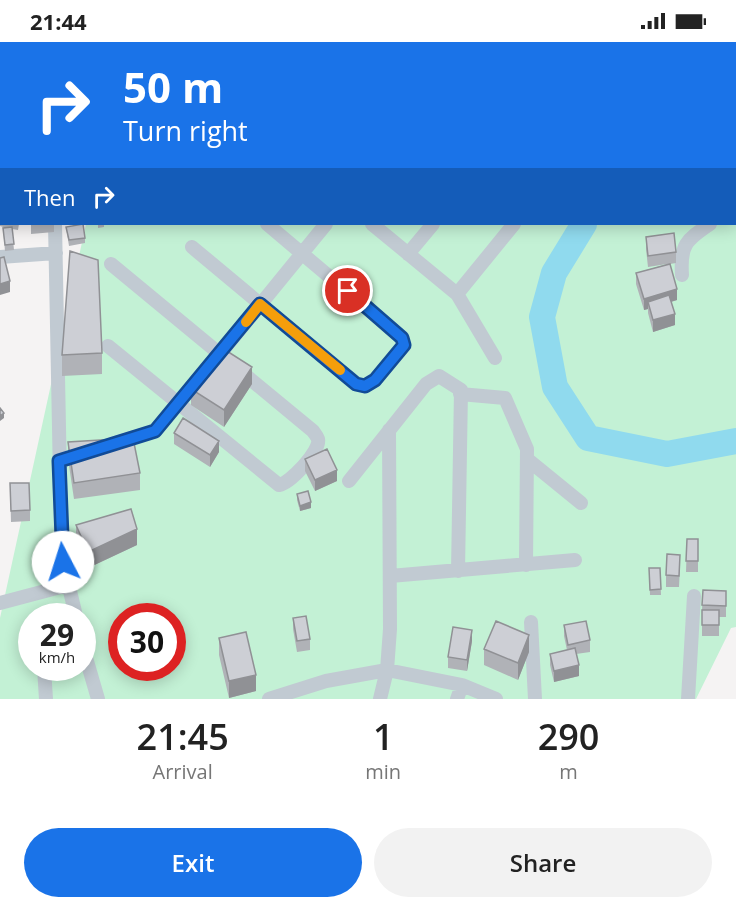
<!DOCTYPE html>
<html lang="en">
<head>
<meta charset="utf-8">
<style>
  body { margin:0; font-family:"Open Sans",sans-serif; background:#f2f2f2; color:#222; height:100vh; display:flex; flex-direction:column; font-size:22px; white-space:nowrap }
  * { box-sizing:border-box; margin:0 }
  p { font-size:20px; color:#767676 }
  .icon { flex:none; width:33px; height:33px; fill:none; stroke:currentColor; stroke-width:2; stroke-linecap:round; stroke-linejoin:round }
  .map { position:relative; height:657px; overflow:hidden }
  .drawer { display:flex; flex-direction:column; background:#fff; flex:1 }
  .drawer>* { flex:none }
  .banner { position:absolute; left:0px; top:0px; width:736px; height:183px; box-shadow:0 3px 15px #0003; background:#1a73e8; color:#fff; overflow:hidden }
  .speed { position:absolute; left:18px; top:561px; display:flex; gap:12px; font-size:30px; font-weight:700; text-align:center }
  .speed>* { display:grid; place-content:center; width:78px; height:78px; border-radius:50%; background:#fff; box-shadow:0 3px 15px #0003; line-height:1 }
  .speed small { font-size:15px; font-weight:400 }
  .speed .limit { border:9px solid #d22; background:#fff; color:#111 }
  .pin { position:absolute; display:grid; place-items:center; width:51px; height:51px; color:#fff; margin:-26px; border:3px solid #fff; border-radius:50%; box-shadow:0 2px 6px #0007 }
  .me { position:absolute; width:66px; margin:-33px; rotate:355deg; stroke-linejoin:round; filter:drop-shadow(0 0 4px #0008) }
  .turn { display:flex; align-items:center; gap:21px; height:126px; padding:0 24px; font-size:27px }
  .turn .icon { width:78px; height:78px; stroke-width:2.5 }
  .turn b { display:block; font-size:42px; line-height:51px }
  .then { display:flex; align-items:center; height:57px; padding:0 24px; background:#0003; gap:12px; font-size:22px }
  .eta { display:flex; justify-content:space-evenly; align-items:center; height:102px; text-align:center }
  .eta b { font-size:36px; font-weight:600; line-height:42px }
  .primary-button { display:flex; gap:12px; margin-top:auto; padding:12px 24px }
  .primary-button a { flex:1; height:69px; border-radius:36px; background:#1a73e8; color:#fff; font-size:24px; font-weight:600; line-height:69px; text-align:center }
  .primary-button a+a { background:#f2f2f2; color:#222 }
  .status { display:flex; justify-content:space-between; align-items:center; height:42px; padding:0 30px; background:#fff; direction:ltr }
  .status svg { height:16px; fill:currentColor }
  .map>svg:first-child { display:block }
</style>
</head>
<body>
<div class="status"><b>21:44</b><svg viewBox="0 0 49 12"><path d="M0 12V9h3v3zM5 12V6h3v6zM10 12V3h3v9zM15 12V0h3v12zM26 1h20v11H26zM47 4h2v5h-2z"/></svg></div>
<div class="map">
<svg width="736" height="657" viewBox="0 0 736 657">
  <rect width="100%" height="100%" fill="#f5f3f3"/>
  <path fill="#c3f1d5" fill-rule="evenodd" d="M334,0H663L664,2H330Z
    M736,150V585L731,586L696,657H0V576L86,182H735ZM32,574H82V626H32ZM122,574H172V626H122Z"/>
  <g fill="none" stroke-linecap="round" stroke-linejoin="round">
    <path stroke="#90daee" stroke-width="26" d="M199,0L200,2
      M584,182L554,231L542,275L555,345L588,396L667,412L736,399"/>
    <path stroke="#c1cad2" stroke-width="14" d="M44,0V2
      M669,0L670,2
      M735,164H736
      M55,182L61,487L63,520L76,574
      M372,182L457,252L495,316
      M192,205L356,342L365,344L375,338L404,304L402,296L267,182
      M408,212L433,182
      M0,215L56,211
      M682,233C680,203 686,198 710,182
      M457,252L514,182
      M108,304L279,443C290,441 321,409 318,397C317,394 315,392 313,389L111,222
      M215,318L326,182
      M460,352L505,356L527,407L526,523
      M112,402L155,389L201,335
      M527,417L581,461
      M349,439L426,342L439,334L461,348L458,529
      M390,534L575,518
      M0,561L68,543
      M531,580L535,657
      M82,602L98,657
      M44,626L46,657
      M269,657L326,639L387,628L462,643L496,657
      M380,657L387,628L390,587L389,388
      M457,657L462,643
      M688,657L694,554"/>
  </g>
  <path fill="#b0b2b7" d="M736,0V57H735V2Z
    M0,74H2V120H0Z
    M2,157V182H19L18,188L12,187L14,208L5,209L3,186H7L0,184V165Z
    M31,182H54V190L31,192Z
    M62,182H83L62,183Z
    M98,182H104V185L98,186Z
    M66,185L85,196V201L69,204Z
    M646,195L676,210V221L670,222L677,258L671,260L675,283L653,290L648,271V267L644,268L636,242V231L667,222L648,225L646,207Z
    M102,311V332L62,334V313Z
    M252,342L224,385L191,363V347Z
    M174,391L219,410L210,425L174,402Z
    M68,400L140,431V448L74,457L68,417Z
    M305,417L337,439L315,449L305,429Z
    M10,441L30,468V479L11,480Z
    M297,452L311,466L300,469L297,458Z
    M76,483L137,503L88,526L76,499Z
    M687,497H698V530H686Z
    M680,524L679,545H666V533Z
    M649,526H660L661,553H650Z
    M703,548L726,549V575H719V594H702V568Z
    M293,576L310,597V608L297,610L293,587Z
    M564,583L590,598V610L576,612L579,634L554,640L550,623V612L567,608L564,594Z
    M219,596L256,649L229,656L219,613Z
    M472,599L467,629L448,626V615Z
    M484,607L529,610L518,638L484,623Z"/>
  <path fill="#909195" d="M10,239V250L0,253V242Z
    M677,247V258L650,266L648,260V267L644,268V257Z
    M675,272V283L653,290V278Z
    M252,325V342L224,385V368Z
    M4,371V376L0,379V374Z
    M219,399V410L210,425V413Z
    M337,428V439L315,449V438Z
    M311,460V466L300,469V464Z
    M137,487V503L88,526V510Z
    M472,588V599L467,629V618Z
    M529,593V610L518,638V621Z
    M579,623V634L554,640V629Z
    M256,633V649L229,656V639Z"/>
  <path fill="#cdcfd5" stroke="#909195" stroke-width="1.5" d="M698,0H722L721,2H697Z
    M729,0H736V41L735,40V2H729Z
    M0,74H2V91H0Z
    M0,99H2V109H0Z
    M0,133H2V149H0Z
    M2,157V173H0Z
    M83,182L85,196L69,198L66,185Z
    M12,185L14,202L5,203L3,186Z
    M674,191L676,210L648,214L646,195Z
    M70,209L98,218L102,311L62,313Z
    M4,215L10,239L0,242V216Z
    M670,222L677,247L644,257L636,231Z
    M669,253L675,272L653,278L648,260Z
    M219,304L252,325L224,368L191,347Z
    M0,366L4,371L0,374Z
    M183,376L219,399L210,413L174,391Z
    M133,396L140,431L74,441L68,400Z
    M327,407L337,428L315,438L305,417Z
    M10,441H29L30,468L11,469Z
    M308,449L311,460L300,464L297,452Z
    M131,467L137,487L88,510L76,483Z
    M687,497H698V519H686Z
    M667,512L680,513L679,534L666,533Z
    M649,526H660L661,547L650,548Z
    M703,548L726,549V564L702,563Z
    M702,568H719V583H702Z
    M306,574L310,597L297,599L293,576Z
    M496,579L529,593L518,621L484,607Z
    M586,579L590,598L568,603L564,583Z
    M453,585L472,588L467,618L448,615Z
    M246,590L256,633L229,639L219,596Z
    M575,606L579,623L554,629L550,612Z"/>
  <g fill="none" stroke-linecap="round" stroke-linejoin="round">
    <defs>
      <path id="route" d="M63,520L59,419L155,389L260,262L356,342L365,344L375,338L404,303L402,296L348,249"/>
    </defs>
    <use href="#route" stroke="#114b97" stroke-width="15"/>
    <use href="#route" stroke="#1a73e8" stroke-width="10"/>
    <path stroke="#f59e0b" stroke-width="10" d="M246,280L260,262L340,328"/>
  </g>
</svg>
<div class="speed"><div>29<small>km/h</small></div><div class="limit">30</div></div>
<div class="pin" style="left:348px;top:249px;background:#d93025"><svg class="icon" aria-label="arrive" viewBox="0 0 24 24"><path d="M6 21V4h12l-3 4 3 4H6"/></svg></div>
<svg class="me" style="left:63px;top:520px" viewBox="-20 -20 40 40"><circle r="19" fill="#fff"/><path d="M0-13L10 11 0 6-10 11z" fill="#1a73e8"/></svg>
<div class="banner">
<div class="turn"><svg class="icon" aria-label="right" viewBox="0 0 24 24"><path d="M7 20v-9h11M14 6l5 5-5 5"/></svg><div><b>50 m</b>Turn right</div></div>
<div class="then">Then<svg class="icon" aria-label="right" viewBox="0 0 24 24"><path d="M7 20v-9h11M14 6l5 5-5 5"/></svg></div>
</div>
</div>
<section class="drawer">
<div class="eta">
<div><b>21:45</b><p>Arrival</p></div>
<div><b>1</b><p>min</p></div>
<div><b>290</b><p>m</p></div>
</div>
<div class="primary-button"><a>Exit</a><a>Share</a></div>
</section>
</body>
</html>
